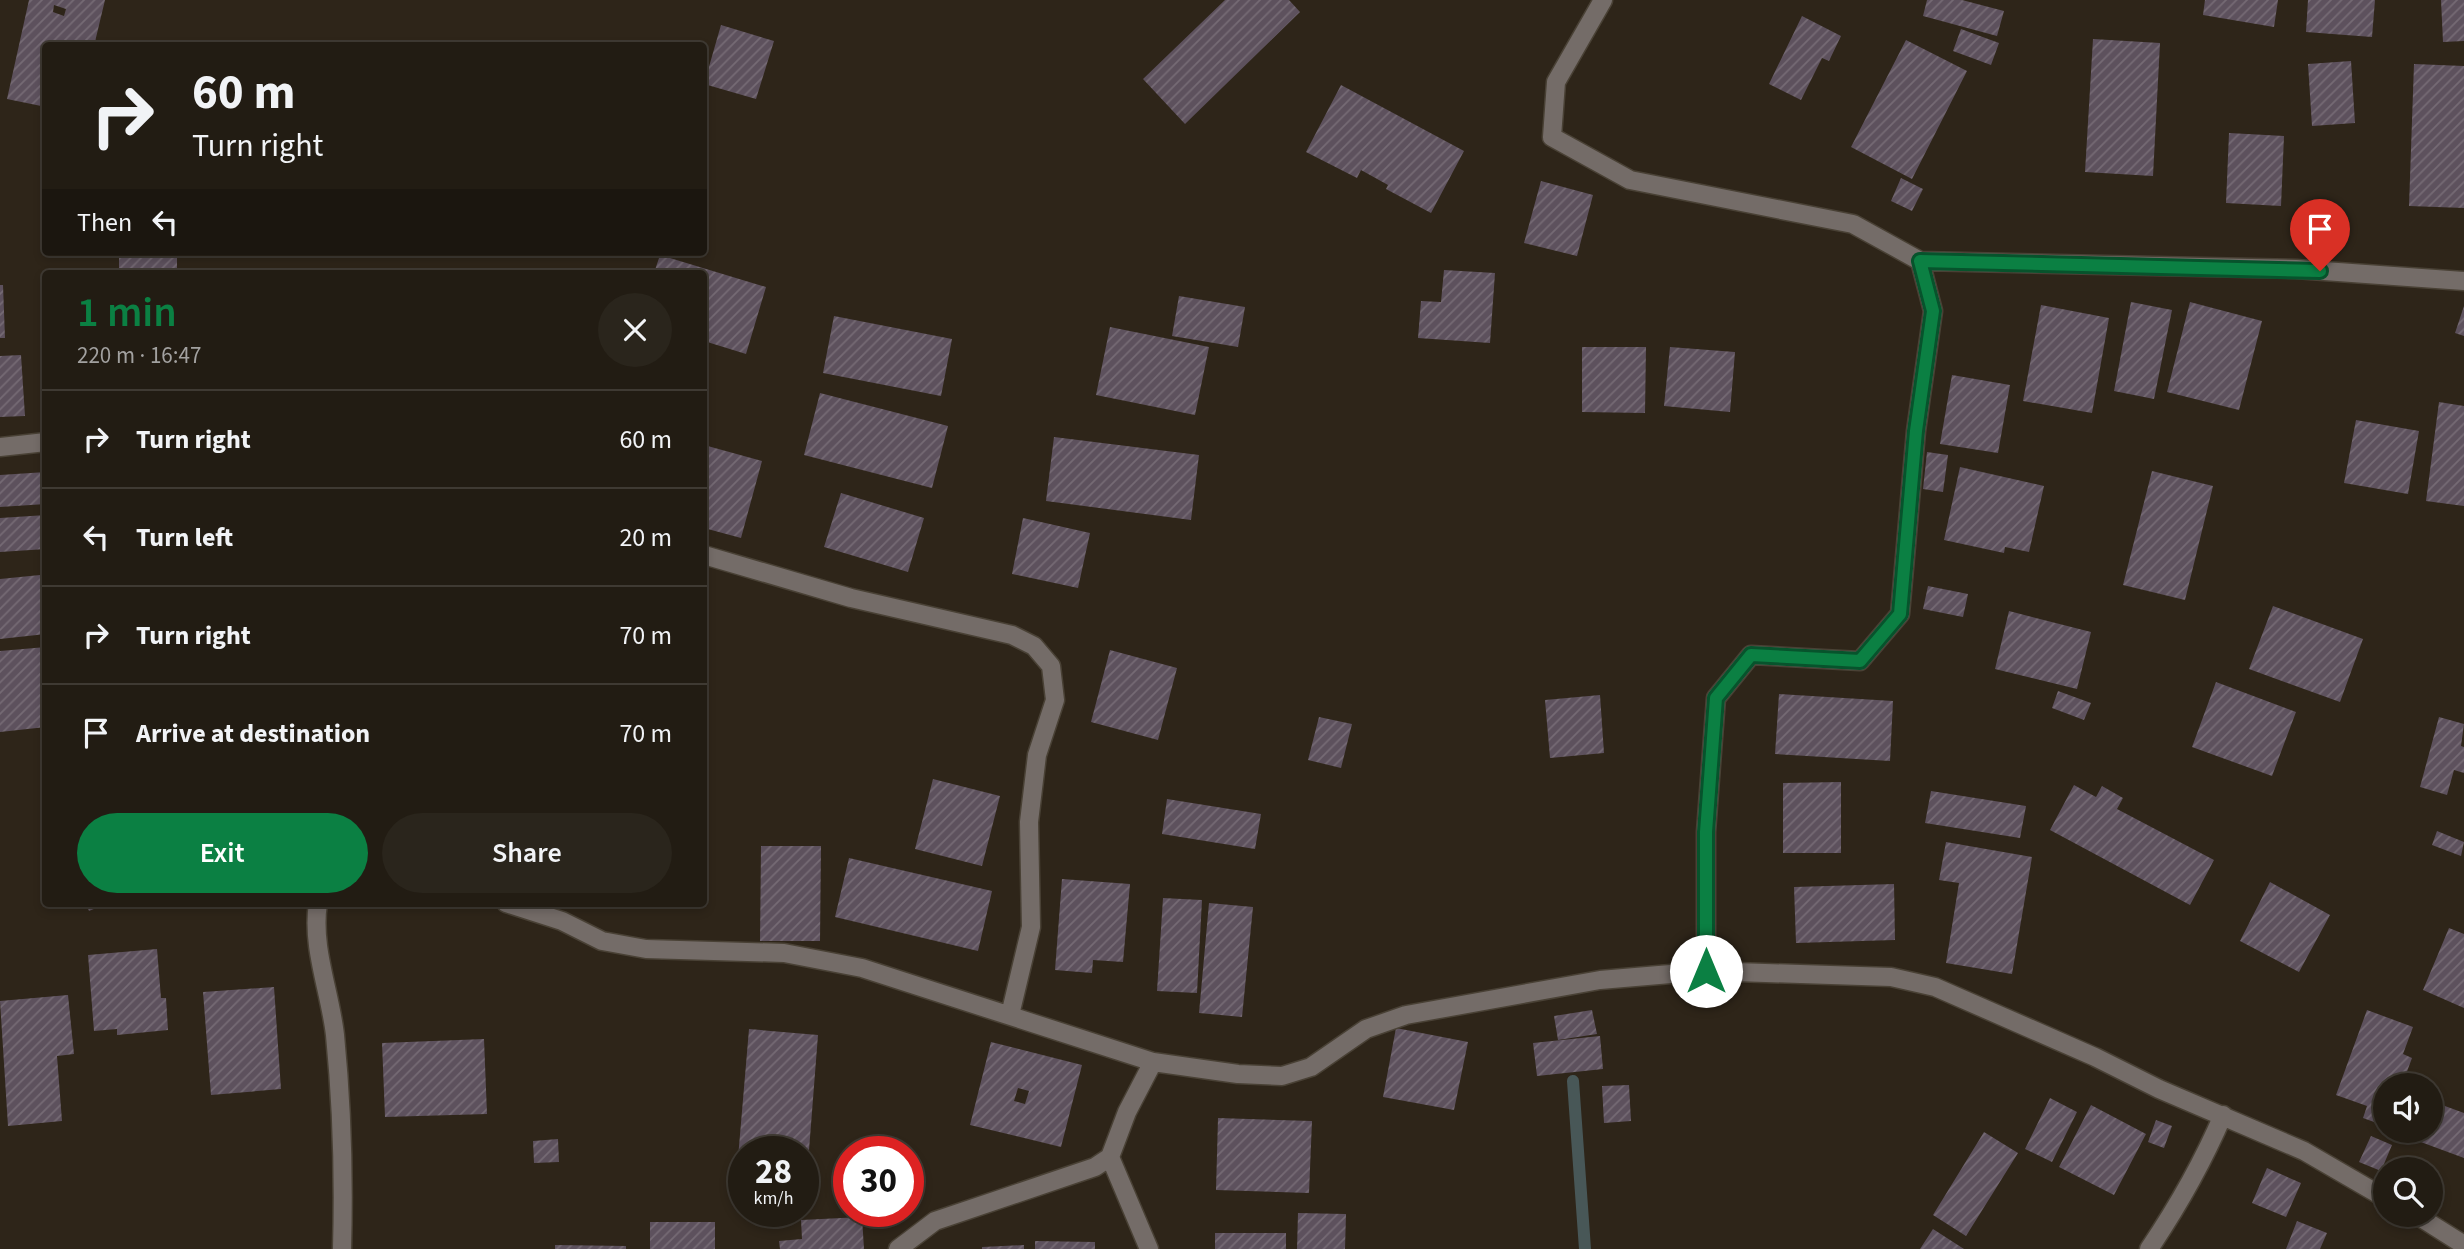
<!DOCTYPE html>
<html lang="en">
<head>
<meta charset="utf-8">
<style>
  body { margin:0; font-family:"Source Sans 3",sans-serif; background:#2a251c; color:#f1f3f6; height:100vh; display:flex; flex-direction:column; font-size:26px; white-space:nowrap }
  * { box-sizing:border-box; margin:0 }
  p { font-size:23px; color:#a2a1a0 }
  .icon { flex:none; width:38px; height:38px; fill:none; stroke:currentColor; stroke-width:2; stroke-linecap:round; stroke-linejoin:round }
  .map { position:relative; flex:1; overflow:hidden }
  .drawer { position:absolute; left:42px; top:270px; width:665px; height:637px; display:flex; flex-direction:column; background:#221c13; border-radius:7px; box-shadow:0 4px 10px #0003,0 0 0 2px #3f3a33 }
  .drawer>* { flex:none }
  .banner { position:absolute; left:42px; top:42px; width:665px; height:214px; border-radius:7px; box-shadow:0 4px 10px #0003,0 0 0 2px #3f3a33; background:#221c13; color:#f1f3f6; overflow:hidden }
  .controls { position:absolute; left:2373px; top:1073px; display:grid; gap:14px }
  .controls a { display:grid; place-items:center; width:70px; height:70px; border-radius:50%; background:#221c13; box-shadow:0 4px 10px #0003,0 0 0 2px #3f3a33; font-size:35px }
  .speed { position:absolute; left:728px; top:1136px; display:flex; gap:14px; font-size:35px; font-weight:700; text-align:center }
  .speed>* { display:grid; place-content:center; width:91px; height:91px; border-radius:50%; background:#221c13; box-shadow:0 4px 10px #0003,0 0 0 2px #3f3a33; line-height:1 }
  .speed small { font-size:18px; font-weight:400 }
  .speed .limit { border:10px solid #d22; background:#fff; color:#111 }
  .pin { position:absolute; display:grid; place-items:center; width:60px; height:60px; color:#fff; margin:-72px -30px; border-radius:50% 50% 50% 0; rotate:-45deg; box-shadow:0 0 7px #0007 }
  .pin .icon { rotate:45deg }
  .me { position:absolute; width:77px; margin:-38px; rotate:0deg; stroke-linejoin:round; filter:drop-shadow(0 0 5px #0008) }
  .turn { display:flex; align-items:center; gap:24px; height:147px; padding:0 35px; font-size:32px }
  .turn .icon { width:91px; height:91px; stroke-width:2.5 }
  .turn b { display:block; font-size:49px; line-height:60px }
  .then { display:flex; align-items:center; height:66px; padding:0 35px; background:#0003; gap:14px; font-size:26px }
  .round { display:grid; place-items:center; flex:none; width:74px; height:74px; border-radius:37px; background:#2a251c }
  .head { display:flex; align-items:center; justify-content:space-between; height:119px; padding:0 35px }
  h1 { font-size:42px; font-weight:600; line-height:52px; color:#0b8043 }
  .cta { display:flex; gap:14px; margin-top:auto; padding:14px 35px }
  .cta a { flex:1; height:80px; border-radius:42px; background:#0b8043; color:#fff; font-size:28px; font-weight:600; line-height:80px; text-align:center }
  .cta a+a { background:#2a251c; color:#f1f3f6 }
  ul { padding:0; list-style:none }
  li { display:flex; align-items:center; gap:21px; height:98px; padding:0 35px; border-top:2px solid #3f3a33 }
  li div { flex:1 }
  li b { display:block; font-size:26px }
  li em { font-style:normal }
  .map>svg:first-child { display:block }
</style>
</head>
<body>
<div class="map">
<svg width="2464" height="1249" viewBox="0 0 2464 1249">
  <defs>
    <pattern id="building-hatch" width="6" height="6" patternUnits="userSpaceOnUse" patternTransform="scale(1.75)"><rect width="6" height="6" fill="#5d515d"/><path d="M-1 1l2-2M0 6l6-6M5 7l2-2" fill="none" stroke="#756a74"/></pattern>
  </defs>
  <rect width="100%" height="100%" fill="#2e2519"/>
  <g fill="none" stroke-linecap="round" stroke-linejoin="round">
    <path stroke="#485757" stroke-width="12" d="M1573,1081L1585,1249"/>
  </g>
  <path fill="url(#building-hatch)" fill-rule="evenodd" d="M29,0H105L94,46H46V107L7,99ZM54,5L66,9L64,16L53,12Z
    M1225,0H1289L1300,12L1185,124L1143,79Z
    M1927,0H1962L2004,11L1997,36L1923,16Z
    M2205,0H2278L2274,27L2203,15Z
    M2308,0H2375L2372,37L2306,32Z
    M2441,0H2464V41L2443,42Z
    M1802,16L1841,36L1829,61L1822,58L1801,100L1769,84Z
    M721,25L774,41L756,99L704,84Z
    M1961,29L1999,43L1991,65L1953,51Z
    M2093,39L2160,43L2153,176L2085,172Z
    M1906,40L1967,71L1912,179L1851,147Z
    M2351,61L2355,123L2312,126L2308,64Z
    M2414,64L2464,66V208L2409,206Z
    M1341,85L1464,151L1431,213L1386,189L1388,185L1361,170L1357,178L1306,152Z
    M2229,133L2284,136L2281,206L2226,203Z
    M1901,178L1923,189L1912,211L1891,201Z
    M1541,181L1593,195L1577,256L1524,243Z
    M119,252H177V273H119Z
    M660,255L766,287L746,354L704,341V273H654Z
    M1444,270L1495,273L1490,343L1418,338L1421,301L1441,302Z
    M0,285H3L5,338H0Z
    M1179,296L1245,307L1238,347L1172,336Z
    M2131,302L2172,310L2154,399L2114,391Z
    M2190,302L2262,321L2239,410L2167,392Z
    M2041,305L2109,318L2092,413L2023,401Z
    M2464,306V336L2455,333Z
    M834,316L952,339L941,396L823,373Z
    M1110,327L1209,347L1195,415L1096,395Z
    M1582,347H1646L1645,413L1582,412Z
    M1670,347L1735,352L1730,412L1664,406Z
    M21,355L25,416L0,417V356Z
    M1952,375L2010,385L1998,453L1940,444Z
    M820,393L948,426L932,488L804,455Z
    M2439,402L2464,406V506L2426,501Z
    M2356,420L2419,431L2408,494L2344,483Z
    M1054,437L1199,455L1191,520L1046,501Z
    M704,445L762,461L741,538L704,528Z
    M1927,452L1948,455L1943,492L1923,489Z
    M1960,467L2044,486L2029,552L2005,547L2004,553L1944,540Z
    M2152,471L2213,486L2185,600L2123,585Z
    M46,472V504L0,507V475Z
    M841,493L924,518L908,572L824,547Z
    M46,515V549L0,552V518Z
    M1023,518L1090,533L1078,588L1012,574Z
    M40,575L46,634L0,639V579Z
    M1928,586L1968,594L1963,617L1923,609Z
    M2273,606L2363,639L2340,702L2249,669Z
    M2009,611L2091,632L2077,689L1995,669Z
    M46,647V727L0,732V651Z
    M1110,650L1177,668L1158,740L1091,722Z
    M2216,682L2296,712L2272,776L2192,747Z
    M2058,691L2091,703L2084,720L2052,708Z
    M1779,694L1893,701L1890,761L1775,754Z
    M1600,695L1604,753L1550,758L1545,700Z
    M1319,717L1352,724L1341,768L1308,760Z
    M2439,717L2464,724L2461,746L2464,747V773L2454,770L2447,795L2420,787Z
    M933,779L1000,796L982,866L915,849Z
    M1841,782V853H1783V783Z
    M2074,785L2096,797L2102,786L2123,798L2117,809L2214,860L2190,905L2050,830Z
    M1931,791L2026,806L2020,838L1925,823Z
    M1167,799L1261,814L1255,849L1162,834Z
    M2437,831L2464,842L2461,856L2432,845Z
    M1946,842L2032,857L2012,974L1946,963L1959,883L1939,880Z
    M761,846H821L820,941H760Z
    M849,858L992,891L978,951L835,917Z
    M1062,879L1130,884L1123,962L1093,960L1092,973L1055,970Z
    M2270,882L2330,915L2299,972L2240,941Z
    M1894,884L1895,940L1796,943L1794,887Z
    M1163,898L1202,900L1197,993L1157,991Z
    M86,903H108L89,911Z
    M1209,903L1253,907L1242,1017L1199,1013Z
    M2449,928L2464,934V1008L2423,990Z
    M157,949L161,998H166L168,1030L117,1035V1029L94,1031L88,955Z
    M274,987L281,1089L211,1095L203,992Z
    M68,995L74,1054L57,1056L62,1121L8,1126L0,1001Z
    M1592,1010L1597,1034L1558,1040L1554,1016Z
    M2367,1010L2413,1027L2403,1054L2412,1058L2402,1085H2385V1126L2363,1118L2367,1106L2336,1095Z
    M1396,1028L1468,1042L1454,1110L1383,1097Z
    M749,1029L818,1035L808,1163H803V1152H744V1158H738Z
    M1600,1036L1603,1069L1537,1076L1533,1043Z
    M484,1039L487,1114L385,1117L382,1043Z
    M991,1042L1082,1065L1061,1147L970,1125ZM1018,1088L1029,1091L1025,1104L1014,1101Z
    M1629,1085L1631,1121L1604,1123L1602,1086Z
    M2050,1098L2077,1112L2052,1162L2025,1149Z
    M2434,1102L2464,1113V1158L2410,1138L2413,1130H2431Z
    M2091,1105L2146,1134L2114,1195L2059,1167Z
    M1218,1118L1312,1121L1309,1193L1216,1190Z
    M2156,1120L2172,1126L2164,1148L2148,1142Z
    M1984,1132L2018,1153L1966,1236L1933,1215Z
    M2371,1136L2392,1145L2381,1171L2359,1162Z
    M558,1139L559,1162L534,1163L533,1141Z
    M2267,1168L2301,1183L2286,1217L2252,1203Z
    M1298,1213L1346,1214L1345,1249H1297Z
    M862,1217L864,1249H780L779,1241L802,1239L801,1220Z
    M2297,1221L2327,1233L2320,1249H2286Z
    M650,1222H715V1249H650Z
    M1933,1229L1964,1249H1920Z
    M1215,1233H1286V1249H1215Z
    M1035,1241L1095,1242V1249H1035Z
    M555,1245L626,1246V1249H555Z
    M1024,1245V1249H982V1247Z"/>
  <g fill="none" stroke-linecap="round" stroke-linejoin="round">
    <defs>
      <path id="minor" d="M1603,0L1556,82L1552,137L1630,180L1853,224L1920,261L1933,311L1916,431L1900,614L1860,661L1751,655L1716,698L1706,832V971
        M1920,261L2296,269L2464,281
        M0,447L46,442
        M704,555L851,598L1012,635L1034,646L1051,666L1055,700L1037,755L1029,822L1031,927L1010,1015
        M318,903C311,947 330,991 335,1035C342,1106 344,1178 342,1249
        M506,903L562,921L602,941L646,949L784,953L862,968L1153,1062L1238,1074L1282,1076L1311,1067L1366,1029L1406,1015L1600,980L1706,971L1891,977L1935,987L2095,1057L2159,1089L2304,1151L2385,1198
        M1110,1157L1149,1249
        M2415,1214L2464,1245
        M898,1249L935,1221L1095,1167L1110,1157L1127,1112L1153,1062
        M2149,1249C2178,1206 2202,1164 2223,1115"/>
    </defs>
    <use href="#minor" stroke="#494135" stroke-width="21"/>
    <use href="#minor" stroke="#746c68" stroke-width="18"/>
  </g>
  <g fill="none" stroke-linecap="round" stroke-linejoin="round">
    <defs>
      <path id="route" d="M1706,971V832L1716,698L1751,655L1860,661L1900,614L1916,431L1933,311L1920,261L2320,271"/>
    </defs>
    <use href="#route" stroke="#07532c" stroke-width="18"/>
    <use href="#route" stroke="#0b8043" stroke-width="12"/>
  </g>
</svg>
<div class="controls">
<a><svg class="icon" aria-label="sound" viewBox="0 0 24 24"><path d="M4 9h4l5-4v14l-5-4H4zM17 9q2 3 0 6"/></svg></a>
<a><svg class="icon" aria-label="search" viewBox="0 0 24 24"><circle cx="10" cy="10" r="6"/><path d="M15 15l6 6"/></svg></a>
</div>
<div class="speed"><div>28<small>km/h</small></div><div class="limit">30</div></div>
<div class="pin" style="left:2320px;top:271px;background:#d93025"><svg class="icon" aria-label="arrive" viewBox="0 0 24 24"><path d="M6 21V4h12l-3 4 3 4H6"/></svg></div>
<svg class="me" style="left:1706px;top:971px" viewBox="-20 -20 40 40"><circle r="19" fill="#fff"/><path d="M0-13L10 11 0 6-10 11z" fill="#0b8043"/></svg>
<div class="banner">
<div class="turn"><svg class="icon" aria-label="right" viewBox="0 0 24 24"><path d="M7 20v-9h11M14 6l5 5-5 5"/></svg><div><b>60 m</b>Turn right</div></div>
<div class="then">Then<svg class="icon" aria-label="left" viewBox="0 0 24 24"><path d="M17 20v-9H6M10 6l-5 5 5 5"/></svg></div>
</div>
<section class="drawer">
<div class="head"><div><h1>1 min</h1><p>220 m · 16:47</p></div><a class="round"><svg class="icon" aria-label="close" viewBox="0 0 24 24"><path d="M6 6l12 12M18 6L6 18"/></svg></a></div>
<ul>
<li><svg class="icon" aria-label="right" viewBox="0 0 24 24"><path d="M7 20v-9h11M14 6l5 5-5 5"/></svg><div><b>Turn right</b></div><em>60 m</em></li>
<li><svg class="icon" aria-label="left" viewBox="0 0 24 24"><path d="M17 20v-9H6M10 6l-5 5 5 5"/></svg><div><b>Turn left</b></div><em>20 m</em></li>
<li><svg class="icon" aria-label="right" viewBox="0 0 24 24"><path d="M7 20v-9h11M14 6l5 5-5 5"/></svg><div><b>Turn right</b></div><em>70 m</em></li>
<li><svg class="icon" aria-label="arrive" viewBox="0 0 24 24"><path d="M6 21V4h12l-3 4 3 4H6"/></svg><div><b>Arrive at destination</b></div><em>70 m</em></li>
</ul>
<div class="cta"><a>Exit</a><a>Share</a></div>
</section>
</div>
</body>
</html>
